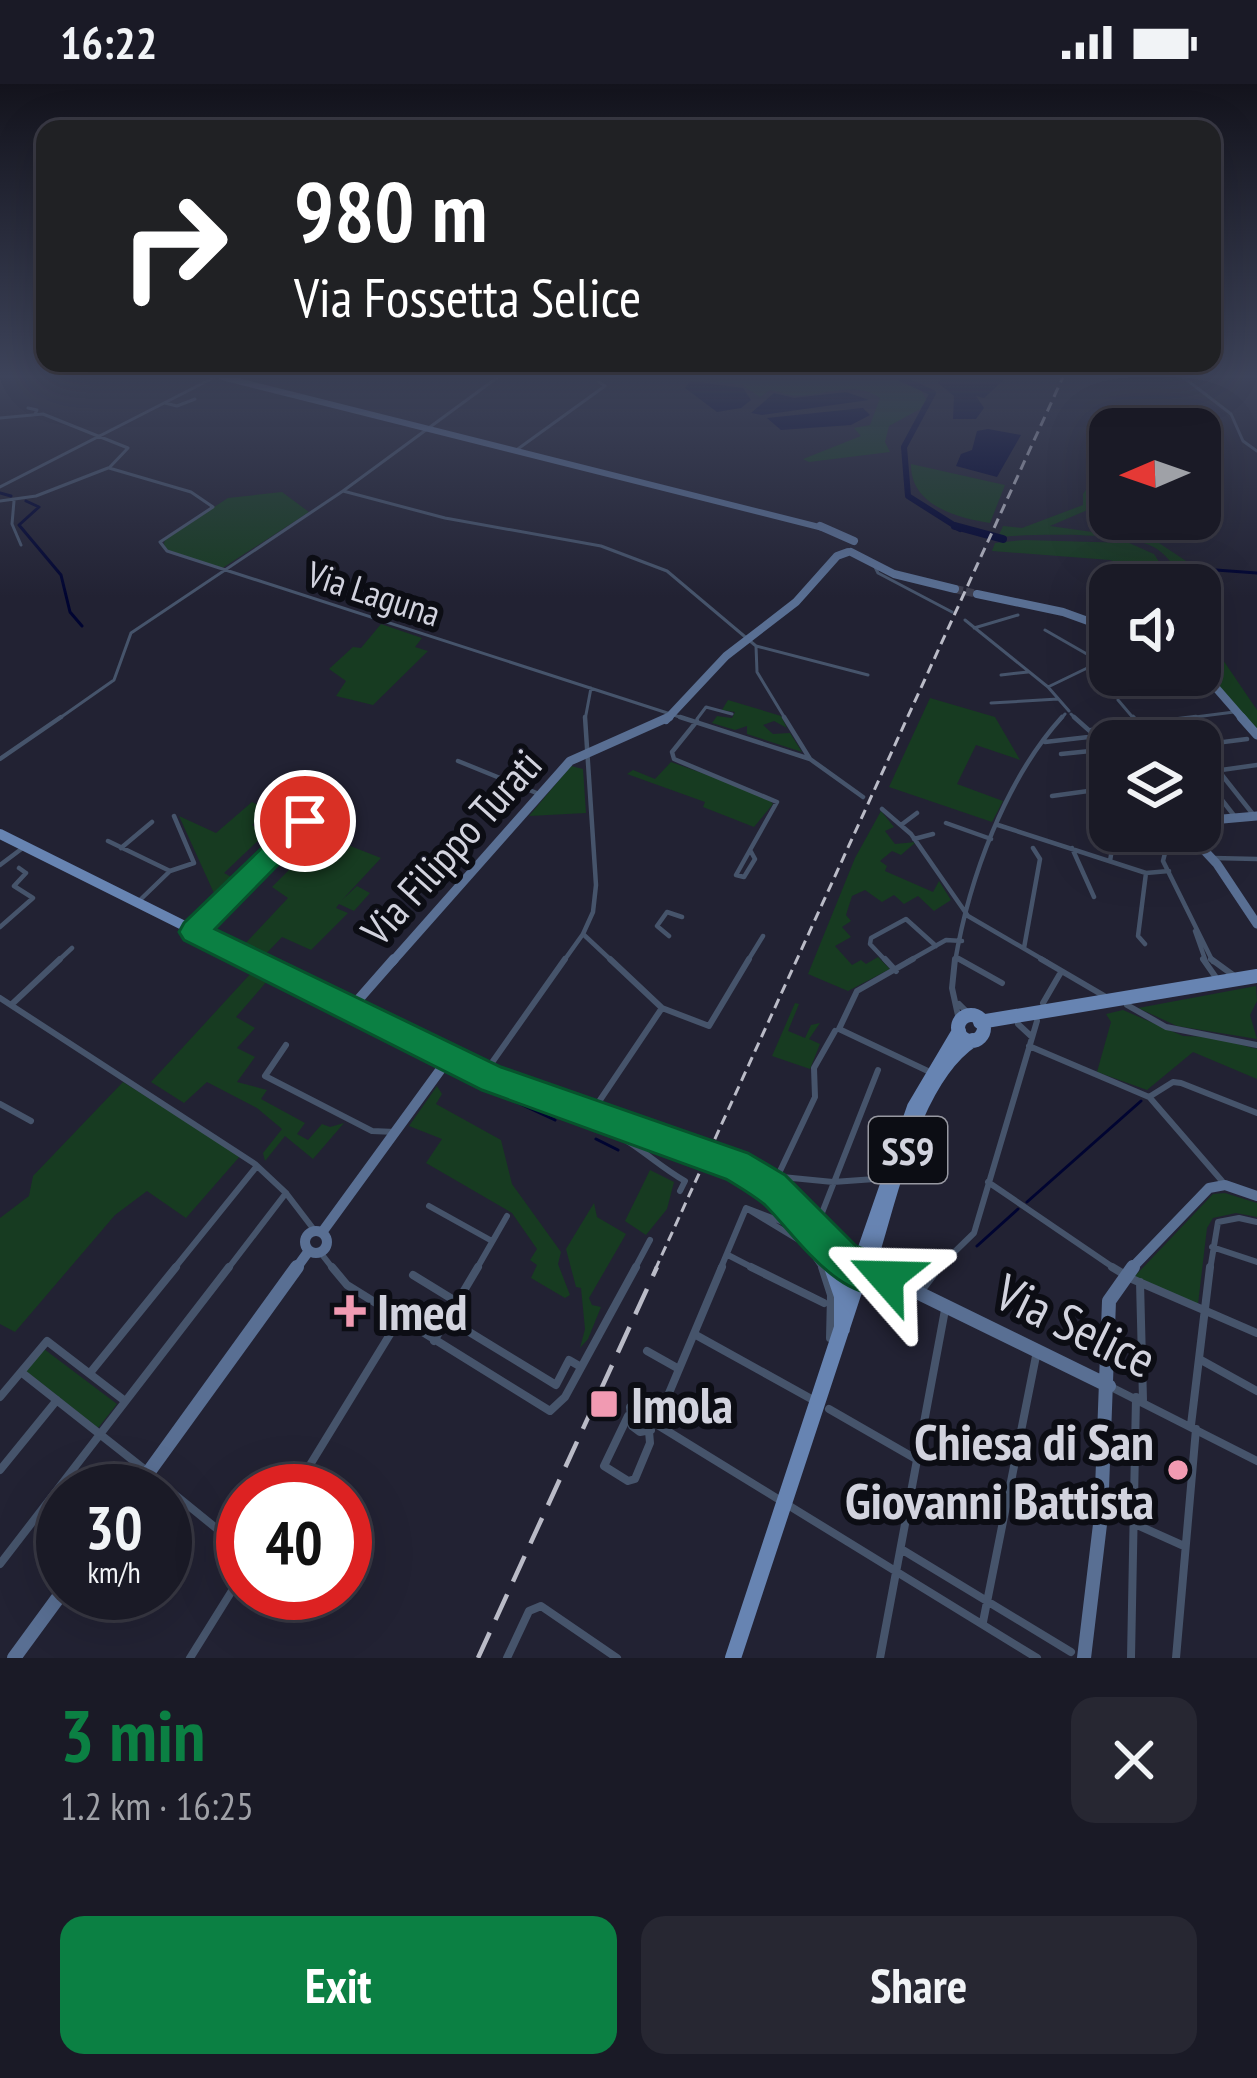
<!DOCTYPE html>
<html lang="en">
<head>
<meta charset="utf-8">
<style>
  body { margin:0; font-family:"PT Sans Narrow",sans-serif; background:#272732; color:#f1f3f6; height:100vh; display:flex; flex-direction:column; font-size:45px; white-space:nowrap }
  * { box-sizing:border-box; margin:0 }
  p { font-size:39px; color:#9fa1a7 }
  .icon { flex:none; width:66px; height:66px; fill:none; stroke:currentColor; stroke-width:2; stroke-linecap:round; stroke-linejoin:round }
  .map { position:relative; height:1574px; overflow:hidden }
  .panel { display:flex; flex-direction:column; background:#1a1a26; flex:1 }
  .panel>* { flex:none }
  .top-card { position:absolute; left:36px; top:36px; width:1185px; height:252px; border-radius:24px; box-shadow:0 12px 48px #0002,0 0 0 3px #383843; background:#202124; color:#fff; overflow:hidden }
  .needle { width:78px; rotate:268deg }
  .buttons { position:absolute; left:1089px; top:324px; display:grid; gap:24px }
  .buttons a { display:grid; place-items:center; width:132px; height:132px; border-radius:24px; background:#1a1a26; box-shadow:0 12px 48px #0002,0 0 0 3px #383843; font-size:60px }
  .speed { position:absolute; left:36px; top:1380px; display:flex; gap:24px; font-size:60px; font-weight:700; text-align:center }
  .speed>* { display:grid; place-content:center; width:156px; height:156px; border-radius:50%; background:#1a1a26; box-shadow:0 12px 48px #0002,0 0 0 3px #383843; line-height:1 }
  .speed small { font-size:30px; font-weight:400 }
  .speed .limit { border:18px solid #d22; background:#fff; color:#111 }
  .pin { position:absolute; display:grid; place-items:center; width:102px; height:102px; color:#fff; margin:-51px; border:6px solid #fff; border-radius:50%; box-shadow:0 3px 12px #0007 }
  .me { position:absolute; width:132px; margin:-66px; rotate:295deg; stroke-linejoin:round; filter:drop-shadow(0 0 9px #0008) }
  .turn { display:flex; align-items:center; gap:42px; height:252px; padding:0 60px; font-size:54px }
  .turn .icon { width:156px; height:156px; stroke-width:2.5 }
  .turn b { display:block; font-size:84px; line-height:102px }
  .round { display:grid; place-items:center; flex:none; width:126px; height:126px; border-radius:24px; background:#272732 }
  .head { display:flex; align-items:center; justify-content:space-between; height:204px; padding:0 60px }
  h1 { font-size:72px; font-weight:700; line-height:90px; color:#0b8043 }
  .action { display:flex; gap:24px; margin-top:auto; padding:24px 60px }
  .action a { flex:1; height:138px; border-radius:24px; background:#0b8043; color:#fff; font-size:48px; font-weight:700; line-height:138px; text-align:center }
  .action a+a { background:#272732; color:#f1f3f6 }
  .status { display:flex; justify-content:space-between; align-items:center; height:84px; padding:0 60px; background:#1a1a26; direction:ltr }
  .status svg { height:33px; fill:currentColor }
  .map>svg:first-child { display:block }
</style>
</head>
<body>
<div class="status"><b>16:22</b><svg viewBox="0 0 49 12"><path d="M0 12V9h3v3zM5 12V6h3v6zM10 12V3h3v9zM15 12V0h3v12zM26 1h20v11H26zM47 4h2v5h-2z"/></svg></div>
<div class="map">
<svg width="1257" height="1574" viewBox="0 0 1257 1574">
  <rect width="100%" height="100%" fill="#223"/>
  <path fill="#173b21" d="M686,293H886L921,305L926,316L920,325L889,342L885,358L890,368L809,378L803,375L861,352L854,344L870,341L880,314C852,294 820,315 790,311C783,310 777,307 770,306L760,313L742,301Z
    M911,380L1005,401L990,439C957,434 910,421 911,380Z
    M1094,394L1110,396L1106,403L1110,407L1096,406L1091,412L1092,418L1110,423V428L1092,424L1050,442L1156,457L1195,483L1187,488L1193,501H1186C1178,487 1170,474 1157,465C1132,447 1030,450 998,453L1003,442L1022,444L1083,421V410Z
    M282,408L309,428L221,485L163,464L165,455L228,414Z
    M1024,456L1129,459L1154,470L1174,501L1110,476L992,467L995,459Z
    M381,540L422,554L415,563L428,567L373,621L336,612L346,597L329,585L353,563L361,564Z
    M1200,542L1257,626V649L1200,591Z
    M930,614L995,633L1020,676L976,661L957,700L1003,717L992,738L889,703Z
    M728,616L781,632L787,644L774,637L763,641L773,650L790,649L802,668L747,650V642L735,646L712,639L717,632L732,634L735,628L722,626Z
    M671,678L766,712L773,720L754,743L703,723L705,718L627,690L633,686L655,695Z
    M571,682L583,685L586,729L529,732Z
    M252,718L269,726L252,741L266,749L224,789L239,797L218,818L179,732L216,749Z
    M881,727L894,743L885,747L895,760L916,758L901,771L892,767L880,777L887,782L885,787L933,808L939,797L951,816L934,827L918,812L904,820L894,811L882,818L865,806L852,812L846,831L851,837L842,843L851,853L835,862L852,881L861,876L866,880L878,873L890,885L848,907L808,890L855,774Z
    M335,756L381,774L342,816L357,802L370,809L354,827L339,820L336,824L348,829L311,866L282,853L262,874L241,864L288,814L272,803L313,762L326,766Z
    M253,887L268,896L236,933L255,944L237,964L255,973L237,998L267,1006L261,1015L305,1039L297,1050L308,1056L322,1040L330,1043L344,1039L313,1075L285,1052L265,1077L263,1069L282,1045L257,1024L207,998L184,1019L151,998Z
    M1256,902L1257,917L1250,931L1257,955L1177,942L1138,924Z
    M795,919L799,920L788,947L805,954L811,941L820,939L809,955L820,960L810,985L772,972Z
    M1123,926L1183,952L1211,953L1257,965V995L1193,968L1147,1006L1097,988L1111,938L1106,930Z
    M123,998L241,1071L186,1134L147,1107L115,1131L15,1248L0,1240V1134L29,1112L33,1092Z
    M437,1002L442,1010L436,1020L501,1056L512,1100L561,1168L558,1180L570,1211L565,1214L531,1194L537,1181L530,1176L537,1165L512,1129L426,1079L442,1055L409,1042Z
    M650,1086L674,1098L667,1125L646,1151L625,1137Z
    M1225,1109L1257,1119V1133L1236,1129L1213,1134L1207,1144L1198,1220L1134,1193L1213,1110Z
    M594,1119L597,1133L626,1150L589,1214L592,1221L601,1223L588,1255L580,1264L585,1245L581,1204L576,1203L566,1165Z
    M44,1265L117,1320L98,1344L26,1287Z"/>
  <path fill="#000431" d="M942,293L948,294L1007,293L984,314L976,312L984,324L976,335H953L954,312L938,299Z
    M690,297L743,304L751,316L741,324L717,328L685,304Z
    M846,308L869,316L762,331L751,329L774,309L794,314Z
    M863,324L870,331L851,341L781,346L767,334Z
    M988,345L1021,351L997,393L956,382L961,370L972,366L977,347Z"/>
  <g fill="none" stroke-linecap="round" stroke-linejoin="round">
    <path stroke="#000431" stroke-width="3" d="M0,409L11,412
      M26,417L39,423L19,441L61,491L70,528L82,542
      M1175,483L1257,489
      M516,1018L555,1036
      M596,1055L618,1066
      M1027,1118L1141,1017
      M977,1162L1018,1125"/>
    <path stroke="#000431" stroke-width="6" d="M898,293L933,309L904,363L908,412L960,445"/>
    <path stroke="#000431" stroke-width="8" d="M955,442L1003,455"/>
    <path stroke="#3c3d4d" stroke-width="8" stroke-dasharray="8 3" stroke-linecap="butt" d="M955,505L977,510"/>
    <path stroke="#46546b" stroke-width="3" d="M1183,293L1231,330L1243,357L1257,367
      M165,319L177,322L195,315
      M28,324L37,326L35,330
      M0,334L43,330L128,364L109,384L191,408L213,423L160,458L167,467L689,636
      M515,367L605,302L599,298
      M0,403L215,293
      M343,407L445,434L601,462L667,487L756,562L757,588L786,636
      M0,417L36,412L108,384
      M14,417L12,440L21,461
      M875,483L878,489L952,528
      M965,536L1048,603L1069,627
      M974,544L1018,531
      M1045,546L1099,577
      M756,562L868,591
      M1001,591L1028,588
      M1048,603L1110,573
      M1142,611L1203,599
      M1118,616L1135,636
      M991,619L1058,615
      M1071,630L1077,636
      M697,635L706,623L732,630
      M57,636L114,596L131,549L343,407L498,293
      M585,636L591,604
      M1060,636L1065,630
      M1172,636L1234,628"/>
    <path stroke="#46546b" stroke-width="4.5" d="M585,633L596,801L593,828L583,850L613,878
      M680,633L810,675L863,713
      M784,633L810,675
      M1074,633L1110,665
      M1133,633L1139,640
      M697,637L672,668L674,675L777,718L750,766
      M1147,639L1161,657
      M1091,646L1196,633
      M1045,658L1097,652
      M1200,661L1247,655
      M1061,670L1110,665
      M0,675L61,633
      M458,677L539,710
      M1218,686L1252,729
      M1200,689L1257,681
      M1211,702L1236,734
      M1052,712L1110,704
      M882,725L911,750L968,832L1047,878
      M946,739L991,755
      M901,741L917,729
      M998,741L1146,789L1169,787
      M1170,749L1163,777L1213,878
      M914,755L933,750
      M108,757L170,787
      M121,764L152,738
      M1072,764L1094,813
      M750,766L755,775L744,793L736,791Z
      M1213,774L1257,775
      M1110,777L1115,747
      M0,781L24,763
      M141,815L170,787L194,779L174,732
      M0,843L33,814L14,802L26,789L19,784
      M198,843L303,741L296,720L277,698
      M1195,847L1206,878
      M669,852L657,842L667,828L682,833
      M1145,860L1138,852L1146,789
      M1024,864L1040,775L1033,764
      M957,874L964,878
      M57,878L72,864
      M563,878L583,850
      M747,878L763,852
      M887,878L870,860L871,854L906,835L936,862
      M907,878L946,856L962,857
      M955,878C969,795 1005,696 1062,633"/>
    <path stroke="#46546b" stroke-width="6" d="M885,875L896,887
      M913,875L857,907L839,945L932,989
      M955,875L952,904L959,936
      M959,875L1002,899
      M1041,875L1106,913
      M1203,875L1217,895
      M1211,875L1233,891
      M0,914L255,1080L286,1109L315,1147
      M1043,919L1061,888
      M959,920L972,933
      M11,921L60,875
      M1127,921L1166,943L1257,961
      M662,924L709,942L749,875
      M1018,940L1032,953
      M286,961L265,992L372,1047L395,1048
      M1029,962L1149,1013
      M486,987L565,875
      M1149,1013L1173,998L1181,999L1257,1029
      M1151,1015L1222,1097
      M0,1020L31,1037
      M594,1025L662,924L610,875
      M599,1032L604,1045C636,1058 655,1080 685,1097L680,1107
      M782,1093L833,1098L875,1095
      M988,1098L1117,1186
      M772,1104L815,1013L814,984L835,947
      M429,1122L492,1157
      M818,1139L878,986
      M801,1145L746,1124L807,1161L824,1186
      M1212,1163L1257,1178
      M320,1168L334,1186
      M728,1171L757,1186
      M173,1186L257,1082
      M227,1186L286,1109
      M476,1186L507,1132
      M634,1186L650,1156
      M720,1186L746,1124
      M936,1186L974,1149L1037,937
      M1210,1186L1218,1138L1239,1134L1257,1138"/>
    <path stroke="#46546b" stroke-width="8" d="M332,1183L347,1201L550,1327L565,1313L636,1183
      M751,1183L824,1219
      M822,1183L831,1211L830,1254
      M1112,1183L1122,1189
      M413,1191L457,1218
      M1132,1195L1257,1249
      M1140,1198L1143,1316
      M923,1204L939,1183
      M448,1235L556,1301L569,1276L581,1283
      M694,1250L815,1317
      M434,1257L478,1183
      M647,1267L679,1285
      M1201,1276L1257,1307
      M21,1288L144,1385
      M90,1289L176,1183
      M1113,1304L1257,1377
      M0,1313L47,1257L125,1317
      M829,1325L916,1375
      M628,1332L604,1382L628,1397L635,1395L650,1359L649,1347
      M656,1340L1037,1574
      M656,1340L722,1183
      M1191,1341L1210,1183
      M651,1346L640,1348L632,1342L630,1323L646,1313L658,1330
      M0,1386L57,1316
      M152,1392L243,1466
      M294,1407L400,1234
      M1135,1440L1184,1462
      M901,1465L1071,1568
      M0,1480L229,1183
      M983,1538L1036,1272
      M190,1574L243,1489
      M507,1574L529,1527L541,1522L617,1574
      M880,1574L945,1226
      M1131,1574L1136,1313
      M1176,1574L1196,1345"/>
    <path stroke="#596f93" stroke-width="6" d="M222,293L827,445"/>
    <path stroke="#596f93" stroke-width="8" d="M820,442L854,457
      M851,468L894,490L955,505
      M977,510L1063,528L1110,545
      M1197,591L1217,605L1244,636
      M666,636L726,572L796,518L837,472L848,468"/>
    <path stroke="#596f93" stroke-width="9" d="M1241,633L1257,651
      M1200,737L1257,732
      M1169,747L1180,753L1186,747
      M1186,747L1217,780L1257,840
      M392,878L570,677L669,633"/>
    <path stroke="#596f93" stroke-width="10" d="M351,924L394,875
      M305 1158a11 11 0 1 1 22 0a11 11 0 1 1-22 0Z
      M323,1147L449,974
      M295,1186L308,1168
      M1130,1186L1209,1104L1225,1101L1257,1112"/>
    <path stroke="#596f93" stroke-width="14" d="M859,1186L886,1193L1109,1302
      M135,1407L297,1183
      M14,1574L63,1507
      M1084,1574L1101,1432L1109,1217L1133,1183"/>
    <path stroke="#6784b2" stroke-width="10" d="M0,750L257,878"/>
    <path stroke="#6784b2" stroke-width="14" d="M251,875C327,913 403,957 482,990C591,1038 788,1057 833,1186
      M958 944a13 13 0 1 1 26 0a13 13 0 1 1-26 0Z
      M980,938L1257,892
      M824,1159L857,1186
      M851,1177L864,1167L914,1023L959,947
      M858,1185L872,1171C892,1107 915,994 973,956"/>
    <path stroke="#6784b2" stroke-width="16" d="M832,1183L842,1212V1245
      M733,1574L859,1192L855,1183"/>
    <path stroke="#babbc7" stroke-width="3" stroke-dasharray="10 6" stroke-linecap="butt" d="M655,1186L1063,293"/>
    <path stroke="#babbc7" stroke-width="4.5" stroke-dasharray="28 14" stroke-linecap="butt" d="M478,1574L657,1183"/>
  </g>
  <linearGradient id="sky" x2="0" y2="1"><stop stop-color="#13131c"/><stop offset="0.57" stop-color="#3e445b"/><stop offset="1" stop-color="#3e445b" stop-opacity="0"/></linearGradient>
  <rect width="1257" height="513" fill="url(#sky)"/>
  <path fill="#0b8043" stroke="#07532c" stroke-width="3" d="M305,728L318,737L314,744L215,845L501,983L748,1069L785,1091L856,1162L899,1180L905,1193L899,1206C846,1229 797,1153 765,1121C753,1111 739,1103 726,1095L482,1006L184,856L179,848L184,839L296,731Z"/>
  <g fill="#f19ab2" stroke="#0c0d14" stroke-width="4.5">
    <path d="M344 1209h12v12h12v12h-12v12h-12v-12h-12v-12h12z"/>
    <rect x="589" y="1305" width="30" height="30" rx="6"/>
    <circle cx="1178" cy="1386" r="12"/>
  </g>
  <g text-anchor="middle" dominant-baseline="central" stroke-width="12" stroke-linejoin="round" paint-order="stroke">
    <g font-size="36" fill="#d2d3de" stroke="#0c0d14">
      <text transform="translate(374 509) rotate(18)">Via Laguna</text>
    </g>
    <rect fill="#0c0d14" stroke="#9798a1" stroke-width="3" x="869" y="1033" width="78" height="66" rx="9"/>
    <g font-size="39" font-weight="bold" fill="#d2d3de">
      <text x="908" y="1066">SS9</text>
    </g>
    <g font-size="42" fill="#d2d3de" stroke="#0c0d14">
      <text transform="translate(451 763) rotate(-48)">Via Filippo Turati</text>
    </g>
    <g font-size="51" font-weight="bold" fill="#d2d3de" stroke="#0c0d14" text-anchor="start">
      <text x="377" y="1227">Imed</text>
      <text x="631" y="1320">Imola</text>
      <text x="1154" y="1357" text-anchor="end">Chiesa di San<tspan x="1154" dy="59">Giovanni Battista</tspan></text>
    </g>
    <g font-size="51" fill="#d2d3de" stroke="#0c0d14">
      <text transform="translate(1076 1241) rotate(26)">Via Selice</text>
    </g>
  </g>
</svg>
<div class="buttons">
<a><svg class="needle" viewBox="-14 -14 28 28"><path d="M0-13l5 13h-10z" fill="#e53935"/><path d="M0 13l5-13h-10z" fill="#9fa1a7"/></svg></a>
<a><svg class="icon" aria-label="sound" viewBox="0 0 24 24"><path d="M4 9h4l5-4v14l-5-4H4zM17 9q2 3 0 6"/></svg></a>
<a><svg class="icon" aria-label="layers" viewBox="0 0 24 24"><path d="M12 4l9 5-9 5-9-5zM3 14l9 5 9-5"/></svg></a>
</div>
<div class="speed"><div>30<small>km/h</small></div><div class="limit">40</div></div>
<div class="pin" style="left:305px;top:737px;background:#d93025"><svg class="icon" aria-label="arrive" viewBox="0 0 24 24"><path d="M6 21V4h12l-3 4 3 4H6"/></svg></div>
<svg class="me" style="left:886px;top:1193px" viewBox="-20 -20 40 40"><path d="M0-17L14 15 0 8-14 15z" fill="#0b8043" stroke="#fff" stroke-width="4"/></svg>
<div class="top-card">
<div class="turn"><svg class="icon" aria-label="right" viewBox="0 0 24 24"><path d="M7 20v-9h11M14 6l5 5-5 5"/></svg><div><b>980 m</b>Via Fossetta Selice</div></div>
</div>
</div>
<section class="panel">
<div class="head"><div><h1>3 min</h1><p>1.2 km · 16:25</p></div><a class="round"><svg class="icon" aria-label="close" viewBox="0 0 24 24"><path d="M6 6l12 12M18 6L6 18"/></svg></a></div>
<div class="action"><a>Exit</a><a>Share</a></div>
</section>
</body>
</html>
